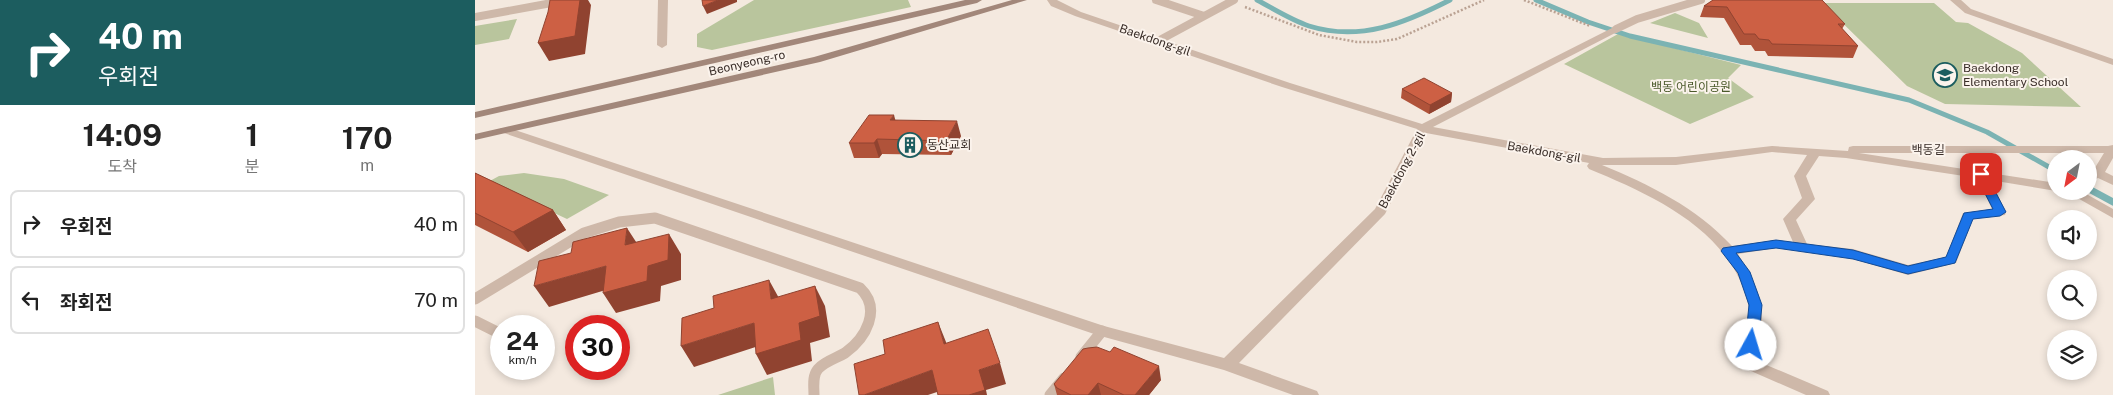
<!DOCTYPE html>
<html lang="ko">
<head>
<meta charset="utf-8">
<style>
  body { margin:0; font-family:"Public Sans","Noto Sans KR",sans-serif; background:#f2f2f2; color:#222; height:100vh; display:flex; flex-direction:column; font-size:19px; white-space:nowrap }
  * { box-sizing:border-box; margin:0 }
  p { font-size:16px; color:#767676 }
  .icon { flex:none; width:28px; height:28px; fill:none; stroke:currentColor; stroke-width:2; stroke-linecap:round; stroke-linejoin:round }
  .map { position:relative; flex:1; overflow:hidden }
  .panel { display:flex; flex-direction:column; background:#fff; width:475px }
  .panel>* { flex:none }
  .banner { background:#1c5d5f; color:#fff; overflow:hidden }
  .needle { width:32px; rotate:212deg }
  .buttons { position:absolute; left:1572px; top:150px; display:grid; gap:10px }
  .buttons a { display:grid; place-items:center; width:50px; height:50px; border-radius:50%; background:#fff; box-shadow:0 2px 8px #0003; font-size:25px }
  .speed { position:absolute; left:15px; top:315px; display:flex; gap:10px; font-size:25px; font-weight:700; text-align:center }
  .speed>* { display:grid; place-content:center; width:65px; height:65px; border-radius:50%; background:#fff; box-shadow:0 2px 8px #0003; line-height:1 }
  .speed small { font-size:12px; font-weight:400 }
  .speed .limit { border:8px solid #d22; background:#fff; color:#111 }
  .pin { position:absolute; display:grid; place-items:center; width:42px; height:42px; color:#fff; margin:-21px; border-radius:10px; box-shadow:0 2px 8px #0006 }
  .me { position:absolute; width:55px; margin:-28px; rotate:6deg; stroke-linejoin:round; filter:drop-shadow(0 0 4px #0008) }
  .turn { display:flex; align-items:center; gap:18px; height:105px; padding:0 15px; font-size:22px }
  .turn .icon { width:65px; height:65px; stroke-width:2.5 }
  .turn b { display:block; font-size:35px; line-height:42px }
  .eta { display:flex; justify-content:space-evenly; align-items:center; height:85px; text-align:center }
  .eta b { font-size:30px; font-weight:700; line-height:35px }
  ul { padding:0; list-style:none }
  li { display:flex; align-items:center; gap:15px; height:68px; margin:0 10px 8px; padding:0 5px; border:2px solid #e0e0e0; border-radius:8px }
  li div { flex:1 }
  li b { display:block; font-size:19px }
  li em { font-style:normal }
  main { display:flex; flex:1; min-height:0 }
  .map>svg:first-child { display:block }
</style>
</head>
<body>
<main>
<section class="panel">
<div class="banner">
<div class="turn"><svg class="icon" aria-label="right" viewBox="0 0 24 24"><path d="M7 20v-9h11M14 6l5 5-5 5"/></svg><div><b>40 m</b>우회전</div></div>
</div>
<div class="eta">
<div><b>14:09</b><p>도착</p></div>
<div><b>1</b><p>분</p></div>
<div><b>170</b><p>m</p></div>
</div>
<ul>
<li><svg class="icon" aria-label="right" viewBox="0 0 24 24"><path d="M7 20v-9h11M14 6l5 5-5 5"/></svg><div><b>우회전</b></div><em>40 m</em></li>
<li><svg class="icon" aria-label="left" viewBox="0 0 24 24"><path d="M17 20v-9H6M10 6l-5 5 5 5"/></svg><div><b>좌회전</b></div><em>70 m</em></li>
</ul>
</section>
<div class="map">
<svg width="1638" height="395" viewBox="0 0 1638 395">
  <rect width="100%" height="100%" fill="#f4e9df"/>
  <path fill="#b9c59d" d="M279,0H433L436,7L237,50L222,47V34Z
    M1347,3H1459L1481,22L1493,23L1547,53L1606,107L1470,104L1432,86Z
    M1200,13L1224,23L1233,38L1175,23Z
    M42,19L34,39L0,45V26Z
    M1143,34L1266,65L1253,78L1279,97L1215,124L1089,64Z
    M49,173L89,179L134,195L92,219L13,182L24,176Z
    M298,377L300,395H243Z"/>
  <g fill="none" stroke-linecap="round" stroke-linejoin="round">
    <path stroke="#7bb3b3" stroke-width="5" d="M782,0C799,9 816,20 834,26C885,42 930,23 975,0
      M1061,0L1113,22L1155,36L1434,100L1512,132L1581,171"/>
    <path stroke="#7bb3b3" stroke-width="7" d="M1578,170L1581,171
      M1614,189L1638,202"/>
    <path stroke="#baa293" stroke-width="2.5" stroke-dasharray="2 2" stroke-linecap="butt" d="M1049,0L1115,26
      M770,7L844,35L882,42H902L922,39L1009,0"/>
    <path stroke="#ceb8a9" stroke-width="8" d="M681,0L729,16
      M0,17L93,0
      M1141,29L1162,19L1226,0
      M683,41L759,0"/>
    <path stroke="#ceb8a9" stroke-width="11" d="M0,299L109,233L144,222L180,218L385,288C407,309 391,338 370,353C362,358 350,361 343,369C337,376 339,387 339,395
      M0,321L26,334
      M606,357L627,331
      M575,395L589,378"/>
    <path fill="#ceb8a9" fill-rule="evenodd" d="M183,0H193L192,45L187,48L182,45Z
      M572,0H582L606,12L815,83L947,124L1141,26L1146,29L1144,31L958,127L1128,158L1201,157L1297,146L1373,151L1374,147L1378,146H1633L1638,145V158L1630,172L1638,176V185L1623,178L1614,182V173L1618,171L1629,153H1384L1581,183V191L1515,180L1531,212L1530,215L1498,219L1481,263L1433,275L1378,259L1301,248L1263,254C1291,299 1290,310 1282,361L1353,391L1355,395H1331L1269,368L1266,364C1269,345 1277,322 1273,304C1256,230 1177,195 1114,169L1112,166L1114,163L951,133L910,214L764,363L842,391L844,395H818L749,370L622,335L26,132L24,130L26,128H34L629,326L749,358L900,209L942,129L807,87L600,16L576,6ZM1297,152L1332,155L1319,176L1327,198L1308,219L1318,242L1301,240L1257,246C1221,207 1175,185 1127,165H1201ZM1344,156L1371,158L1502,178L1517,209L1488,213L1471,257L1433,265L1378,249L1332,244L1321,220L1340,199L1331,176Z
      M1475,0H1486L1496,9L1638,59V65L1490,13Z
      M1590,191H1606L1638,209V218Z"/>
    <path fill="#a2877a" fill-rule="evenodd" d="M490,0H507L502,3L0,118V112Z
      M537,0H552L345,62L0,140V134L339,57Z"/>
  </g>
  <path fill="#b0533a" d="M1238,0L1370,24L1367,29L1383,46L1378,58L1293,56L1290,51H1280L1276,45H1265L1249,18L1225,17L1229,6Z
    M927,89L977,93L976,102L954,114L926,98Z
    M420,120L486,136L476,155L407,154L404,158H379L374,143Z
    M0,173L78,210L91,230L53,252L0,225Z
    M686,380L674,395H582L579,384Z"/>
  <path fill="#904330" d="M105,0H113L116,5L110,54L74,61L63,43Z
    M243,0H262V2L232,14L228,6Z
    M977,93L976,102L954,114L955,105Z
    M419,115L423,130L415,120Z
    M482,121L486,136L476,155L471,141Z
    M402,139L407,154L404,158L399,143Z
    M78,210L91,230L53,252L38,232Z
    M152,228L165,248L150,245Z
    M194,234L206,254V280L186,286L185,301L141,313L128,293L173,266Z
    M131,266L144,286L74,307L59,286Z
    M294,280L305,300L296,299Z
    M340,286L350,306L355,337L335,343L337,361L292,375L281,354L324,323Z
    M463,322L471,342L477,364L469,344Z
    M279,323L290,344L219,367L206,346Z
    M525,363L531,384L511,390L512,395H494L504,370Z
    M684,366L686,380L674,395H660Z
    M457,370L465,391L453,395H389Z
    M623,383L626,395H613Z"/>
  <path fill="#cd6044" stroke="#904330" d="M75,0H105L100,36L63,43L73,12Z
    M227,0H243L228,6Z
    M1238,0H1347L1370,24H1363L1383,46L1297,44L1294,40L1284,39L1280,34H1269L1252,7L1229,6Z
    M949,78L977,93L955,105L927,89Z
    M394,115H419L415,120L482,121L471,141L402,139L399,143H374Z
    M0,173L78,210L38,232L0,213Z
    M152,228L150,245L194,234L193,260L173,266L172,281L128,293L131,266L59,286L64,261L96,253L98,242Z
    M294,280L296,299L340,286L345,316L324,323L326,340L281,354L279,323L206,346L207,318L239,308L238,296Z
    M463,322L469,344L513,329L525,363L504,370L510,390L494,395H463L457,370L389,395H384L379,364L410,354L408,340Z
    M622,347L635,352L639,347L684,366L660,395H649L623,383L613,395H596L582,388L579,384L608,349L613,348Z"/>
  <path fill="#1a73e8" stroke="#114b97" d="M1506,171L1511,174L1531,212L1525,216L1498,219L1480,263L1433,274L1378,259L1301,248L1261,253L1275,272L1287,305L1283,345L1281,348H1272L1270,345L1274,305L1263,273L1246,251L1248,248L1301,240L1378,250L1433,266L1471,257L1489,213L1518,209L1500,174Z"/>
  <defs>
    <symbol id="school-ring" viewBox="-11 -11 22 22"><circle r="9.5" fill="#fbf3ec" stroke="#1c5d5f" stroke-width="1.5"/><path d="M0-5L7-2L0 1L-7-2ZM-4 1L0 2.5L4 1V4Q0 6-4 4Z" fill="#1c5d5f"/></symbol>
    <symbol id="building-ring" viewBox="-11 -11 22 22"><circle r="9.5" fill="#fbf3ec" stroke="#1c5d5f" stroke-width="1.5"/><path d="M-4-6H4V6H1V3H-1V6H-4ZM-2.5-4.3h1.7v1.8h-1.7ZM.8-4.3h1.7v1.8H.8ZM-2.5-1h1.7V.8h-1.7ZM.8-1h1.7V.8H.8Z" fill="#1c5d5f"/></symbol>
  </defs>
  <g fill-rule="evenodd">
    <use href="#school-ring" x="1456" y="61" width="28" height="28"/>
    <use href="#building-ring" x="421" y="131" width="28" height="28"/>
  </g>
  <g text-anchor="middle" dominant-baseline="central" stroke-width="4" stroke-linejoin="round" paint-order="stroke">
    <g font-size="12" fill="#3a2e29" stroke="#fbf3ec">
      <text transform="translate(680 40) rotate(19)">Baekdong-gil</text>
      <text transform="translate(272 63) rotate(-13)">Beonyeong-ro</text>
      <text x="1453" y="150">백동길</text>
      <text transform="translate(1069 152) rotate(10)">Baekdong-gil</text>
      <text transform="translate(927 170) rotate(-62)">Baekdong 2-gil</text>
    </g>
    <g font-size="12" fill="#3a2e29" stroke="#fbf3ec" text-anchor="start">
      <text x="1488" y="68">Baekdong<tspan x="1488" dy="14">Elementary School</tspan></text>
      <text x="452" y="145">동산교회</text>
    </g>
    <g font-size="12" fill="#4b5a2b" stroke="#fbf3ec">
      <text x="1216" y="87">백동 어린이공원</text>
    </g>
  </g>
</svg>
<div class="buttons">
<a><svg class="needle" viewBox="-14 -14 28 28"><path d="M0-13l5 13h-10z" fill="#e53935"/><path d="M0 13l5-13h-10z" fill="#767676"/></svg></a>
<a><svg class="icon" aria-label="sound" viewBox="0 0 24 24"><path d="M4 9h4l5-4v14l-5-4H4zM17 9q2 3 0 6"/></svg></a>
<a><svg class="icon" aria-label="search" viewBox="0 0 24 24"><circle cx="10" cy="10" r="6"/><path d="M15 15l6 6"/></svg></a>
<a><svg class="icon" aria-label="layers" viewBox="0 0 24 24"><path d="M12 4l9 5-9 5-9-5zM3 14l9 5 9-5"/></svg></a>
</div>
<div class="speed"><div>24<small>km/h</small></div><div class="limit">30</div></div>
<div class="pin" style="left:1506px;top:174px;background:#d93025"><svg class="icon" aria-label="arrive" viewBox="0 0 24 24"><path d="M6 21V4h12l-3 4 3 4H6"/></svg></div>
<svg class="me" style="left:1276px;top:345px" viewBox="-20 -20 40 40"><circle r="19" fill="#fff"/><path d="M0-13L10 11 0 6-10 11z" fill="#1a73e8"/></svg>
</div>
</main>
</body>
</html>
